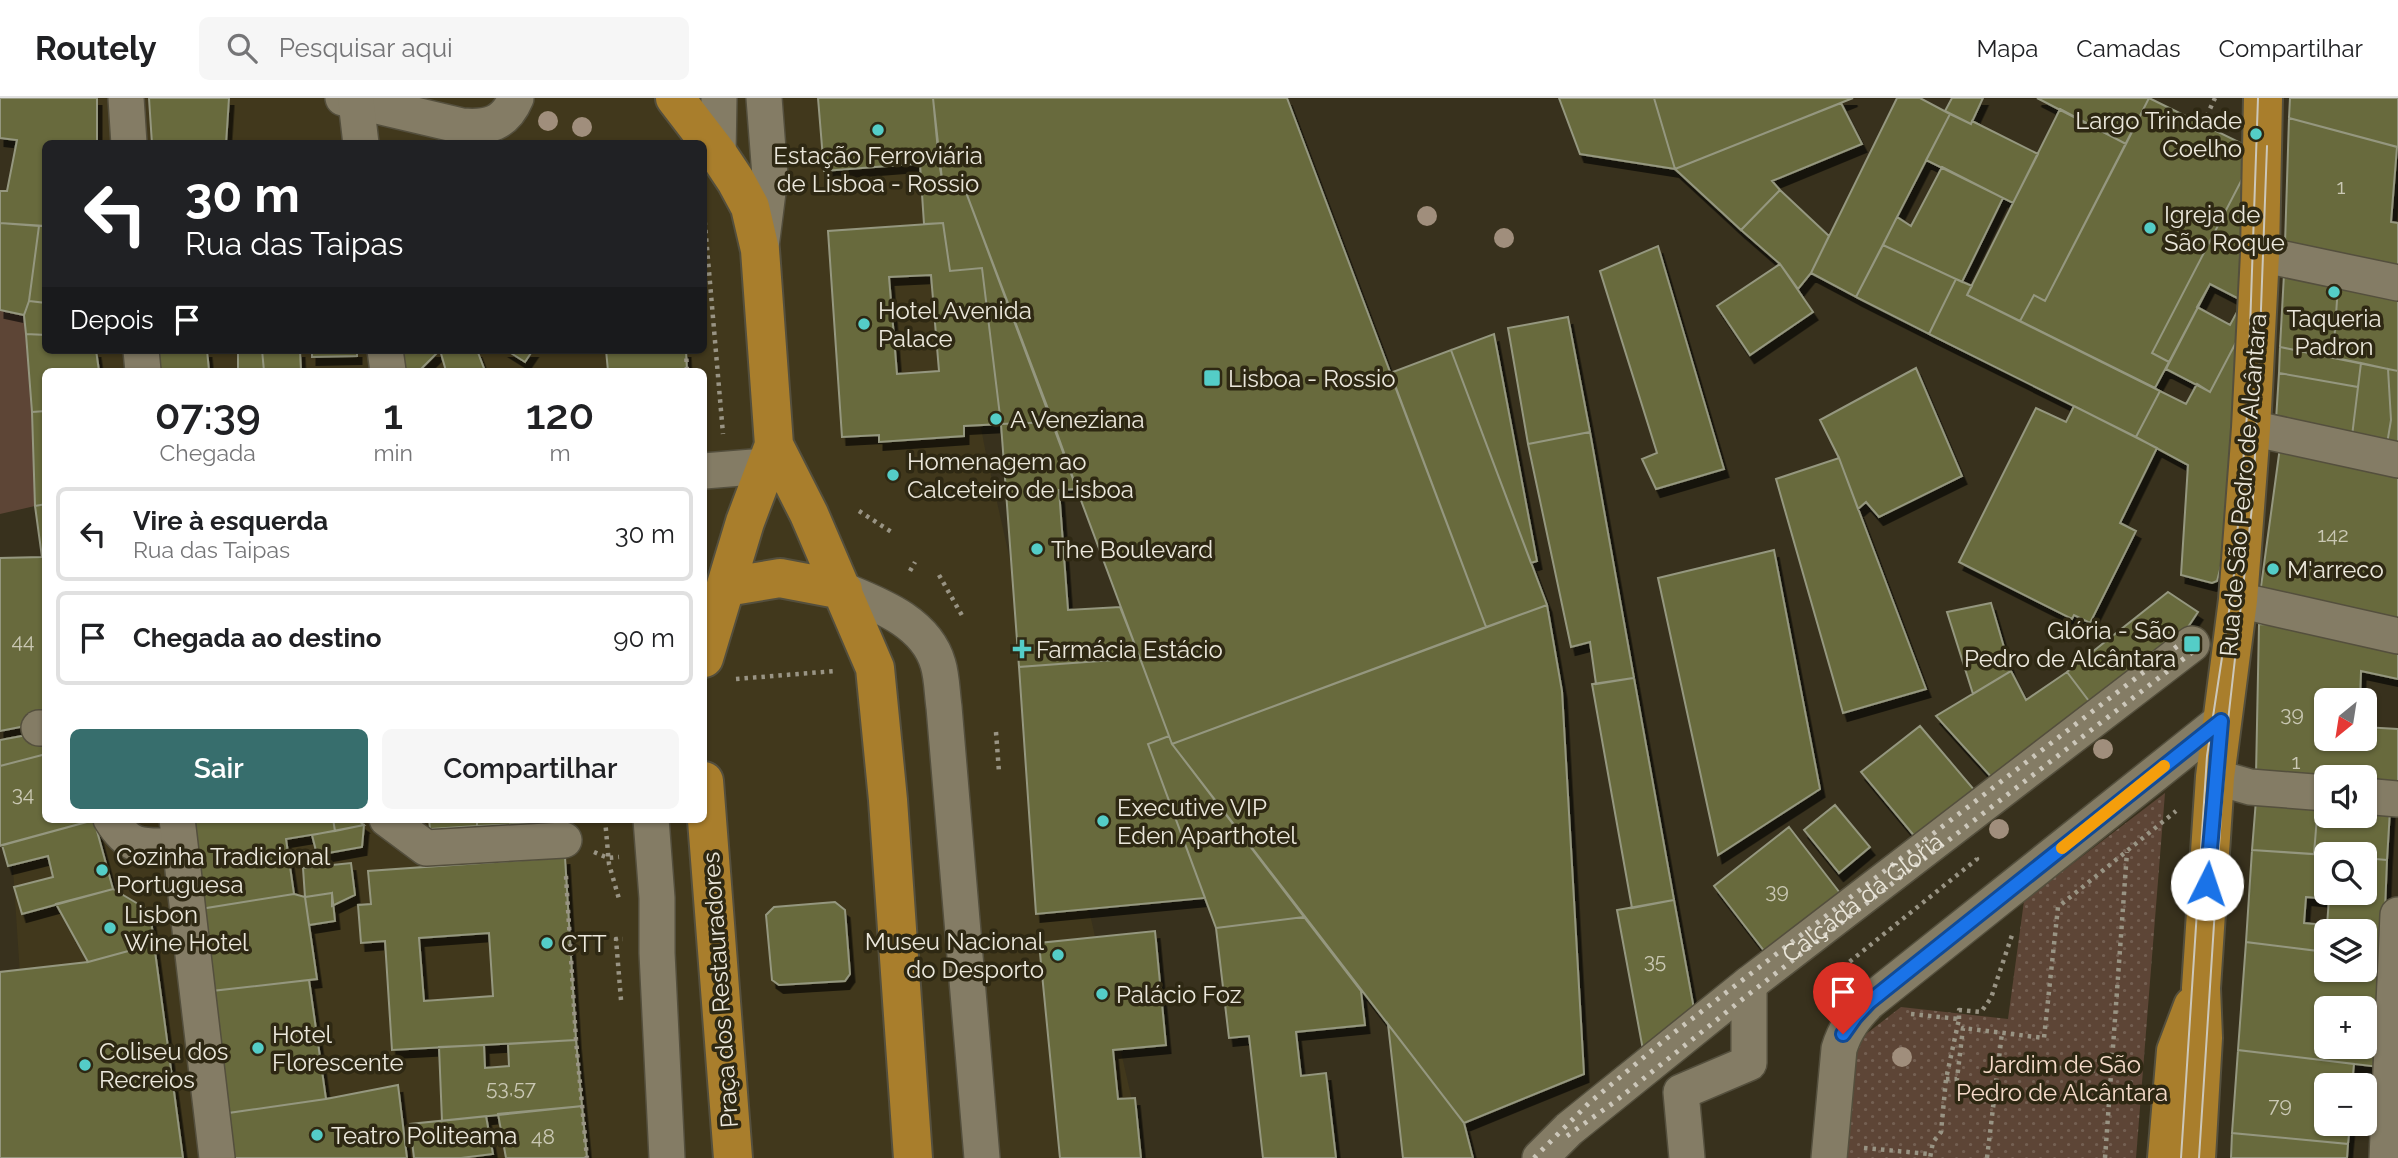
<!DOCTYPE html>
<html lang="pt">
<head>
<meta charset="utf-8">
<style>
  body { margin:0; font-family:Raleway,sans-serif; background:#f6f6f6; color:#202124; height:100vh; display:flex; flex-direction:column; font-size:26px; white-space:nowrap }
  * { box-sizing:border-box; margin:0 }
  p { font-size:23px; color:#757577 }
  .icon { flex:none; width:38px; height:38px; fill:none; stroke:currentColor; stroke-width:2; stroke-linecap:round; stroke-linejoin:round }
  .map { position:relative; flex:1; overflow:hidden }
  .details { position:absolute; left:42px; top:270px; width:665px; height:455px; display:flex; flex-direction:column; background:#fff; border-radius:10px; box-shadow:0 2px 5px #0004 }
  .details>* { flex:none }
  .top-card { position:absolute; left:42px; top:42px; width:665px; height:214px; border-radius:10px; box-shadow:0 2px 5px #0004; background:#202124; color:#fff; overflow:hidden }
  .needle { width:46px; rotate:210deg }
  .tools { position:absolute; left:2314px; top:590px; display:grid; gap:14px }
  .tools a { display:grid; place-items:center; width:63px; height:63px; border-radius:10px; background:#fff; box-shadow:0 2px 5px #0004; font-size:35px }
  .pin { position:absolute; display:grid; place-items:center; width:60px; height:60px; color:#fff; margin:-72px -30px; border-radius:50% 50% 50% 0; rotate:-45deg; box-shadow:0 0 7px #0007 }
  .pin .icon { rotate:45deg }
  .me { position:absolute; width:77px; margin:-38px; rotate:4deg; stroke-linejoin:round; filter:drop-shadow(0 0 5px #0008) }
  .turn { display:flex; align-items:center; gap:24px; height:147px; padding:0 28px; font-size:32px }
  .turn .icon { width:91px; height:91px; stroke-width:2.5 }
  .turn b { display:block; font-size:49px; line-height:60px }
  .then { display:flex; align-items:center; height:66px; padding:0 28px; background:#0003; gap:14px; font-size:26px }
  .eta { display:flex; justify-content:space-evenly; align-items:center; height:119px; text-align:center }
  .eta b { font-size:42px; font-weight:600; line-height:49px }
  .action { display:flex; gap:14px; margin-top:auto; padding:14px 28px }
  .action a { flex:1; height:80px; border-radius:10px; background:#376e6d; color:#fff; font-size:28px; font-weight:600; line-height:80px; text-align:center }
  .action a+a { background:#f6f6f6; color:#202124 }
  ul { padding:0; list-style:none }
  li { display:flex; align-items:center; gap:21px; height:94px; margin:0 14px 10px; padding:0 14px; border:4px solid #e0e0e0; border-radius:10px }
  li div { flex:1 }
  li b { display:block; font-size:26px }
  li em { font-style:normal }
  header { display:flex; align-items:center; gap:42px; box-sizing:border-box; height:98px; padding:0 35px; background:#fff; border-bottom:2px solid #e0e0e0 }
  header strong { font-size:33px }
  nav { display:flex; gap:38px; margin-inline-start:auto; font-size:24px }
  .search { width:490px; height:63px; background:#f6f6f6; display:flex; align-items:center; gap:18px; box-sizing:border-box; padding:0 24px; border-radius:10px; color:#757577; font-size:26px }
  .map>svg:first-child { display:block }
</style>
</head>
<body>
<header>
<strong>Routely</strong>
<div class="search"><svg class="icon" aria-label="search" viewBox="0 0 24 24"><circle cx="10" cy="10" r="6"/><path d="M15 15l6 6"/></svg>Pesquisar aqui</div>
<nav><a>Mapa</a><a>Camadas</a><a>Compartilhar</a></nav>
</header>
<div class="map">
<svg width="2398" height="1060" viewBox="0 0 2398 1060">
  <defs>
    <pattern id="grass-dots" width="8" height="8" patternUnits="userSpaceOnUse" patternTransform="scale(1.75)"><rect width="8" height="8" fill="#5d4536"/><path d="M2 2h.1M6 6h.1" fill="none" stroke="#746052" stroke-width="1.8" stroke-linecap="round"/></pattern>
    <filter id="shadow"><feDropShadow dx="4.5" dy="8" stdDeviation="0" flood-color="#0009"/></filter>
  </defs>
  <rect width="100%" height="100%" fill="#38311d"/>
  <path fill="#41381c" d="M97,0H1287L1390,274L1547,507L1562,593L1584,976L1464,1025L1172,646L1053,324L942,81L939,65L943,125L985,351L1145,1060H32L4,633L45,624L46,721H704V273H99L96,252H704V46L97,45Z"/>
  <path fill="url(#grass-dots)" d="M2165,695L2136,1060H1845L1857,943L1901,909L2008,921L2024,803Z"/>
  <path fill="#5d4536" d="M0,212L24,217L32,314L35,408L0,416Z"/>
  <path fill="#676a3e" stroke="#95977f" stroke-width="2" fill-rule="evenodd" filter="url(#shadow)" d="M0,0H97V46H46V128L0,125V93H7L17,42L0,40Z
    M149,0H229L226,46H152Z
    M818,0H933L939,64L824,73Z
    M933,0H1287L1486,529L1172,646L961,81H942Z
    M1559,0H1654L1675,71L1580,56Z
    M1654,0H1853L1675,71Z
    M1897,0H1920L1950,16L1856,199L1811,175Z
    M1952,0H1983L1971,26L1945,13Z
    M2037,0H2149L2126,46Z
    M2149,0L2253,51L2252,62L2152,255L2169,264L2155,290L2020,223L2034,197L2045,203Z
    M2290,0H2398V49L2289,20Z
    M1841,5L1862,46L1772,83L1780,92L1741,132L1675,71Z
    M2060,11L2126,46L2045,203L2034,197L2020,223L1967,197Z
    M1950,16L1971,26L1972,23L2038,56L2013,105L1926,62Z
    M2289,20L2397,49L2391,124L2398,125V170L2285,146Z
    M2252,62L2243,203L2210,186L2169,264L2152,255Z
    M939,64L942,81H961L1053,324L1001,326L982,170L950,173L943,125L924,126L920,66Z
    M1942,69L2003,100L1962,184L1883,147L1897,119L1911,128Z
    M1780,92L1829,138L1811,175L1798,191L1780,166L1741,132Z
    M0,125L39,128L29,203L24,217L0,212Z
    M943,125L950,173L982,170L1001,326L964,328V338L879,344V337L842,339L828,133ZM931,177L939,273L897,276L889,179Z
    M39,128H46V205L29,203Z
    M1883,147L1956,181L1929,236L1856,199Z
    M1658,148L1724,371L1656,391L1642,361L1657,355L1600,173Z
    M1780,166L1813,214L1750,257L1717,208Z
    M2284,176L2338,188L2333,260L2280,249Z
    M1956,181L1972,188L1967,197L2160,293L2136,339L1929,236Z
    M2210,186L2243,203V231L2210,294L2166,271Z
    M2210,186L2243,203L2230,227L2197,209Z
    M2338,188L2398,201V273L2333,260Z
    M29,203L46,205V237L26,236L24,217Z
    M1568,219L1590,334L1528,346L1508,230Z
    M2243,231L2235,415L2217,483L2212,485L2181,477L2188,367L2136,339L2160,293L2186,306L2197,286L2210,294Z
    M26,236L46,237V252H96L99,273H46V313L32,314Z
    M1494,236L1537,463L1531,465L1451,252Z
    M2280,249L2361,265L2358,289L2279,275Z
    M158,252H207L209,273H159Z
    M238,252H262L264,273H238Z
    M262,252H300L301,273H264Z
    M312,252H357V258L312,259Z
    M402,252H440L419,273H404Z
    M440,252H477L485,273H446Z
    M506,252H533L525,264Z
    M606,252H686L687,273H608Z
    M1451,252L1547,507L1486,529L1390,275Z
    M2361,265L2388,271L2391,322L2387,346L2352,338Z
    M1916,270L1962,378L1879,419L1866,404L1858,411L1839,360L1820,322Z
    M2388,271L2398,273V349L2387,346L2391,322Z
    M2279,275L2358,289L2352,338L2276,322Z
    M2074,308L2157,350L2120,425L2136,433L2090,525L2074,517L2072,521L1959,464L2036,310L2066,324Z
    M46,313V406L35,408L32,314Z
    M1053,324L1077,391L1059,392L1068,512L1120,509L1140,560L1019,569L1001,326Z
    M1590,334L1634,580L1596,586L1590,544L1571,549L1528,346Z
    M2280,349L2398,376V527L2260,496Z
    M1839,360L1926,591L1843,615L1776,381Z
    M46,406V624L0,633V460L42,459L35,408Z
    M1774,452L1820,691L1718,757L1658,480Z
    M2168,494L2198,514L2186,532L2092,607L2067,574Z
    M1991,505L2011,573L1973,596L1947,514Z
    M1547,507L1562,593L1584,976L1464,1025L1172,646Z
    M2259,526L2316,528L2398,550V581L2361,573L2360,602H2326V640H2364V629L2398,631V689L2364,686V679L2256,677Z
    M1140,560L1169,638L1148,646L1205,800L1036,816L1019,569Z
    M2011,573L2026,602L2067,574L2092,607L1993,681L1936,618Z
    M1634,580L1674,802L1632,810L1592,586Z
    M1920,628L1976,694L1916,740L1861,674Z
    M38,635L46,656L0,668V642Z
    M1169,638L1172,646L1304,819L1216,830L1148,646Z
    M46,656V721L94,722L0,748V668Z
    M2256,702L2318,706L2314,756L2252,752Z
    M2318,706L2326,707V718H2364V710L2390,712L2387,762L2364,760V756H2314Z
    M1835,707L1870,749L1839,775L1804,732Z
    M195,721H333L335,733L286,741L294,796L200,811L187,722Z
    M333,721H356L364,727L335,733Z
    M429,721H477V728L430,731Z
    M477,721H562L563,724L477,728Z
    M94,722L113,791L22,816L14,789L53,779L48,758L8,768L2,747Z
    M364,727L362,749L317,757L312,737Z
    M1789,729L1840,795L1765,854L1714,788Z
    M2252,752L2326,757V794H2364V760L2387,762L2383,862L2364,859V833H2326V854L2246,844ZM2306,799L2329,801L2327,827L2304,825Z
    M565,759L576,942L392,952L385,843L361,845L358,807L371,806L368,773ZM489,835L493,898L424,903L419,840Z
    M351,765L355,797L332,808V795L305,799L303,770Z
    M113,791L150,813L154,846L88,864L56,806Z
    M332,795L335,823L309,827L305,799Z
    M294,796L305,799L317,881L212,893L200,811Z
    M1674,802L1694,911L1643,952L1617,812Z
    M835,804L845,812L850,876L845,883L779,887L772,882L766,817L774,809Z
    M1304,819L1361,893L1365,927L1296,934L1301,978L1326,975L1336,1060H1263L1249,938L1229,940L1216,830Z
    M1155,833L1166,947L1113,952L1118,1001L1135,1000L1141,1060H1060L1039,845Z
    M2246,844L2326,854V872H2364V859L2383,862L2379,969L2238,952ZM2326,910H2364V948H2326Z
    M154,846L183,1060H0V874L88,864Z
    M309,882L326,1001L228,1015L212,893Z
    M1388,926L1464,1025L1473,1060H1403Z
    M576,942L582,1008L442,1023L439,949L484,947L485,970L509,968L508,946Z
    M2238,952L2354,966L2352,987H2326V1026H2350L2348,1046L2232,1035Z
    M398,987L407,1060H233L228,1015L326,1001Z
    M582,1008L587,1060H506L498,1016Z
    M486,1018L493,1056L461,1060H414L410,1026Z
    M2232,1035L2348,1046L2347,1060H2231Z"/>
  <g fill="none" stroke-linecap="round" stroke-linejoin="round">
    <defs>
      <g id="minor">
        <path d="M126,0L129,46"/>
        <path d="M343,0L462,28C488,30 505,26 516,0"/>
        <path d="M356,3L361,46"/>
        <path d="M718,56L719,0"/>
        <path d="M761,149L770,78L764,0"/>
        <path d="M2260,156L2398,185"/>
        <path d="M141,252L143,273"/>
        <path d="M385,252L388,273"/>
        <path d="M2251,330L2398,362"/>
        <path d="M704,373L766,368"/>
        <path d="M843,492C879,507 926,524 938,566C942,579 942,595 944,609L982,1060"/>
        <path d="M2238,502L2398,538"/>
        <path d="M39,630H46"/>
        <path d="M2215,679L2250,689L2326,695"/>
        <path d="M2364,698L2398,701"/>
        <path d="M111,721C131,754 145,747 179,748"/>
        <path d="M177,721L217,1060"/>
        <path d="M387,721L426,750L564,742"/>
        <path d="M651,721L657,800V855L667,1060"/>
        <path id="s1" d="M1540,1060L1569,1031L1749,886L2192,546"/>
        <path d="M1687,1060L1681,994L1749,965V886"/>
        <path d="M1829,1060L1839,951C1845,931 1855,918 1869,904L2221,623"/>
        <path d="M2387,1060L2398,817"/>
      </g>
      <path id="major" d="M675,0L718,56L736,83L750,109L760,152L774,347L809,416L875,570L888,702L913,1060
        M726,489L780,480L843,492
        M704,560L745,424L774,347
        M704,683L733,1060
        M2167,1060L2176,953L2193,908
        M2196,1060L2203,940L2201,890L2215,679L2238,502L2251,330L2260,156L2263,0"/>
    </defs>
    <use href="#minor" stroke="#544f3d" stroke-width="38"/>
    <use href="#major" stroke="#544f3d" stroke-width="42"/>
    <path stroke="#999484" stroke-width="4.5" stroke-dasharray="3.5 5" stroke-linecap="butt" d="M2203,26L2215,0
      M704,115L723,336
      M686,252L687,273
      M859,413L893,435
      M910,473L915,464
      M939,477L964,521
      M736,581L835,573
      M996,634L999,674
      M605,721L609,766L619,801
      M594,754L608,760L619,759
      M566,778L576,942L587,1060
      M1843,869L1977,761L1974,756
      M621,902L616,841H623
      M1911,916L1959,921L1946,981L1941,1034L1933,1044L1930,1060
      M1959,921V912L1981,914L1991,900L2012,837
      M1998,965L2137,976
      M1946,981H1957L1963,930L2044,940L2058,809L2176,713
      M1864,1050L1930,1056
      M1987,1060L2002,935
      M2105,1060L2127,754"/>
    <use href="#minor" stroke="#847c65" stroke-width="35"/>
    <use href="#major" stroke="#a97e2c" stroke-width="38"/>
    <path stroke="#ccc7ba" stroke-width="2" d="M2259,265L2267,48
      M2181,1060L2207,658L2233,487L2247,317L2258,0
      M2199,1060L2221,717L2228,623L2253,400L2257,313"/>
    <path stroke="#ccc7ba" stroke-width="5" stroke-dasharray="3.5 7" stroke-linecap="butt" d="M1567,1038L1613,1005L1749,896L2195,552
      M1534,1060L1589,1005L1667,940L2188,540"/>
  </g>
  <g fill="#a08e7c">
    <circle cx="548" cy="23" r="10"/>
    <circle cx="582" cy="29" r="10"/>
    <circle cx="1427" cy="118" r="10"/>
    <circle cx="1504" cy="140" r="10"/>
    <circle cx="2103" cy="651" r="10"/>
    <circle cx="1999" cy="731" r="10"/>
    <circle cx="1902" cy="959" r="10"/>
  </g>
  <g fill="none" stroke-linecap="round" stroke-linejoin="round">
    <defs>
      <path id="route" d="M1843,936L1855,919L1869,904L2221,623L2207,786"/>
    </defs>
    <use href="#route" stroke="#114b97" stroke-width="18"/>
    <use href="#route" stroke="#1a73e8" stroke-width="12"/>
    <path stroke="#f59e0b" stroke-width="12" d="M2062,750L2164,668"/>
  </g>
  <g fill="#54cdc7" stroke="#2e2813" stroke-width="2.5">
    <circle cx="878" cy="32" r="7"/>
    <circle cx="2256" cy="36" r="7"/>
    <circle cx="2150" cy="130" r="7"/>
    <circle cx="2334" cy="194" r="7"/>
    <circle cx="864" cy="226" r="7"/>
    <rect x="1203" y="271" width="18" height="18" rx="3.5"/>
    <circle cx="996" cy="321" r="7"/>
    <circle cx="893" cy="377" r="7"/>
    <circle cx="1037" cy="451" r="7"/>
    <circle cx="2273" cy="471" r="7"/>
    <rect x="2183" y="537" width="18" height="18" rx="3.5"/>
    <path d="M1018.5 540.5h7v7h7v7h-7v7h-7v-7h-7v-7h7z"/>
    <circle cx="1103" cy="723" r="7"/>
    <circle cx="102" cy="772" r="7"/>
    <circle cx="110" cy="830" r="7"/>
    <circle cx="547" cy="845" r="7"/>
    <circle cx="1058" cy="857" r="7"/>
    <circle cx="1102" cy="896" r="7"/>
    <circle cx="258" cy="950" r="7"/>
    <circle cx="85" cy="967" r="7"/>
    <circle cx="317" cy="1037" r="7"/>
  </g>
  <g text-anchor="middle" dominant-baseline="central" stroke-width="7" stroke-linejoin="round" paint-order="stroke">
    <g font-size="21" fill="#cac8b4">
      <text x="2341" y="88">1</text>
      <text x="2333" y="436">142</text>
      <text x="23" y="542">44</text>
      <text x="2292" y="615">39</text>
      <text x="2296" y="663">1</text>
      <text x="23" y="695">34</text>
      <text x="1777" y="792">39</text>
      <text x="1655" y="862">35</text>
      <text x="511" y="989">53,57</text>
      <text x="2280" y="1006">79</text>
      <text x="543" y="1038">48</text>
    </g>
    <g font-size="24" fill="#ebe7db" stroke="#2e2813" text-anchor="start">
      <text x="2242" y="22" text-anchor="end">Largo Trindade<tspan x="2242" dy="28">Coelho</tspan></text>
      <text x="878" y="57" text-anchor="middle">Estação Ferroviária<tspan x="878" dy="28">de Lisboa - Rossio</tspan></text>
      <text x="2164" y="116">Igreja de<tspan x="2164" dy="28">São Roque</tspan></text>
      <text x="878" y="212">Hotel Avenida<tspan x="878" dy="28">Palace</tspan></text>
      <text x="2334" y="220" text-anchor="middle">Taqueria<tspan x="2334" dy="28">Padron</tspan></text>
      <text x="1228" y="280">Lisboa - Rossio</text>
      <text x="1010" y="321">A Veneziana</text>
      <text x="907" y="363">Homenagem ao<tspan x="907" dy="28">Calceteiro de Lisboa</tspan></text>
      <text x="1051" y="451">The Boulevard</text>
      <text x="2287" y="471">M'arreco</text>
      <text x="2176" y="532" text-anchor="end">Glória - São<tspan x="2176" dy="28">Pedro de Alcântara</tspan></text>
      <text x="1036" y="551">Farmácia Estácio</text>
      <text x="1117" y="709">Executive VIP<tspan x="1117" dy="28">Eden Aparthotel</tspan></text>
      <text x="116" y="758">Cozinha Tradicional<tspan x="116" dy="28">Portuguesa</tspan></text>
      <text x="124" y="816">Lisbon<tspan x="124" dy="28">Wine Hotel</tspan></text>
      <text x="1044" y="843" text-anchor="end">Museu Nacional<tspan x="1044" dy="28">do Desporto</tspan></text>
      <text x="561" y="845">CTT</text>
      <text x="1116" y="896">Palácio Foz</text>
      <text x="272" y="936">Hotel<tspan x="272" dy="28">Florescente</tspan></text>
      <text x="99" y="953">Coliseu dos<tspan x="99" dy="28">Recreios</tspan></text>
      <text x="331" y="1037">Teatro Politeama</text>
    </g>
    <g font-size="24" fill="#ebe7db" stroke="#2e2813">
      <text transform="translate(2243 387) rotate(-85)">Rua de São Pedro de Alcântara</text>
      <text stroke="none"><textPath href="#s1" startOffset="415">Calçada da Glória</textPath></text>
      <text transform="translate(720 892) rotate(-94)">Praça dos Restauradores</text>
    </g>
    <g font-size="24" fill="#f6dbca" stroke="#2e2813">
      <text x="2062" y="966">Jardim de São<tspan x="2062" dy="28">Pedro de Alcântara</tspan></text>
    </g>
  </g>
</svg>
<div class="tools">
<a><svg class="needle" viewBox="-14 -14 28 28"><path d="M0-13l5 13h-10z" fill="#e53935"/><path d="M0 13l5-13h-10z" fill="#757577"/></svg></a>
<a><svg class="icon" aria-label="sound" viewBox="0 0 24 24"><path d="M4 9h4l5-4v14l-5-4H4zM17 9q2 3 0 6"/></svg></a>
<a><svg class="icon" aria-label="search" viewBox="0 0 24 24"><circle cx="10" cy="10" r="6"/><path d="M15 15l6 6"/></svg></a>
<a><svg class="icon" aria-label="layers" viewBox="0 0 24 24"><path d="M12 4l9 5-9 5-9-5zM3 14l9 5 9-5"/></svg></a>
<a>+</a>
<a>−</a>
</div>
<div class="pin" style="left:1843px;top:936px;background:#d93025"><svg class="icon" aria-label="arrive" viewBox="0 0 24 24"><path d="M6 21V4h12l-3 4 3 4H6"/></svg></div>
<svg class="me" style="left:2207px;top:786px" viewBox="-20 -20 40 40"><circle r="19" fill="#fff"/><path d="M0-13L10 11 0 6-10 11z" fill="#1a73e8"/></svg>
<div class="top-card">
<div class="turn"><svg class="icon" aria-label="left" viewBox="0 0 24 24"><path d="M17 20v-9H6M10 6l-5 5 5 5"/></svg><div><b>30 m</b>Rua das Taipas</div></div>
<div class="then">Depois<svg class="icon" aria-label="arrive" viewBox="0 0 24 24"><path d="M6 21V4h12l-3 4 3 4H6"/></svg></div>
</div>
<section class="details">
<div class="eta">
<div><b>07:39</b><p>Chegada</p></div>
<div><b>1</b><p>min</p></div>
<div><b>120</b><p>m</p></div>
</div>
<ul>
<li><svg class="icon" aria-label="left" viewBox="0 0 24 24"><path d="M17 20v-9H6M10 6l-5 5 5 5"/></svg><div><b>Vire à esquerda</b><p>Rua das Taipas</p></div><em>30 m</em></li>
<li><svg class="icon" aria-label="arrive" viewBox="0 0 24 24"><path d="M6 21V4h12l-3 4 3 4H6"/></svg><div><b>Chegada ao destino</b></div><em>90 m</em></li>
</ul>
<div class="action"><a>Sair</a><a>Compartilhar</a></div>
</section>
</div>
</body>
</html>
